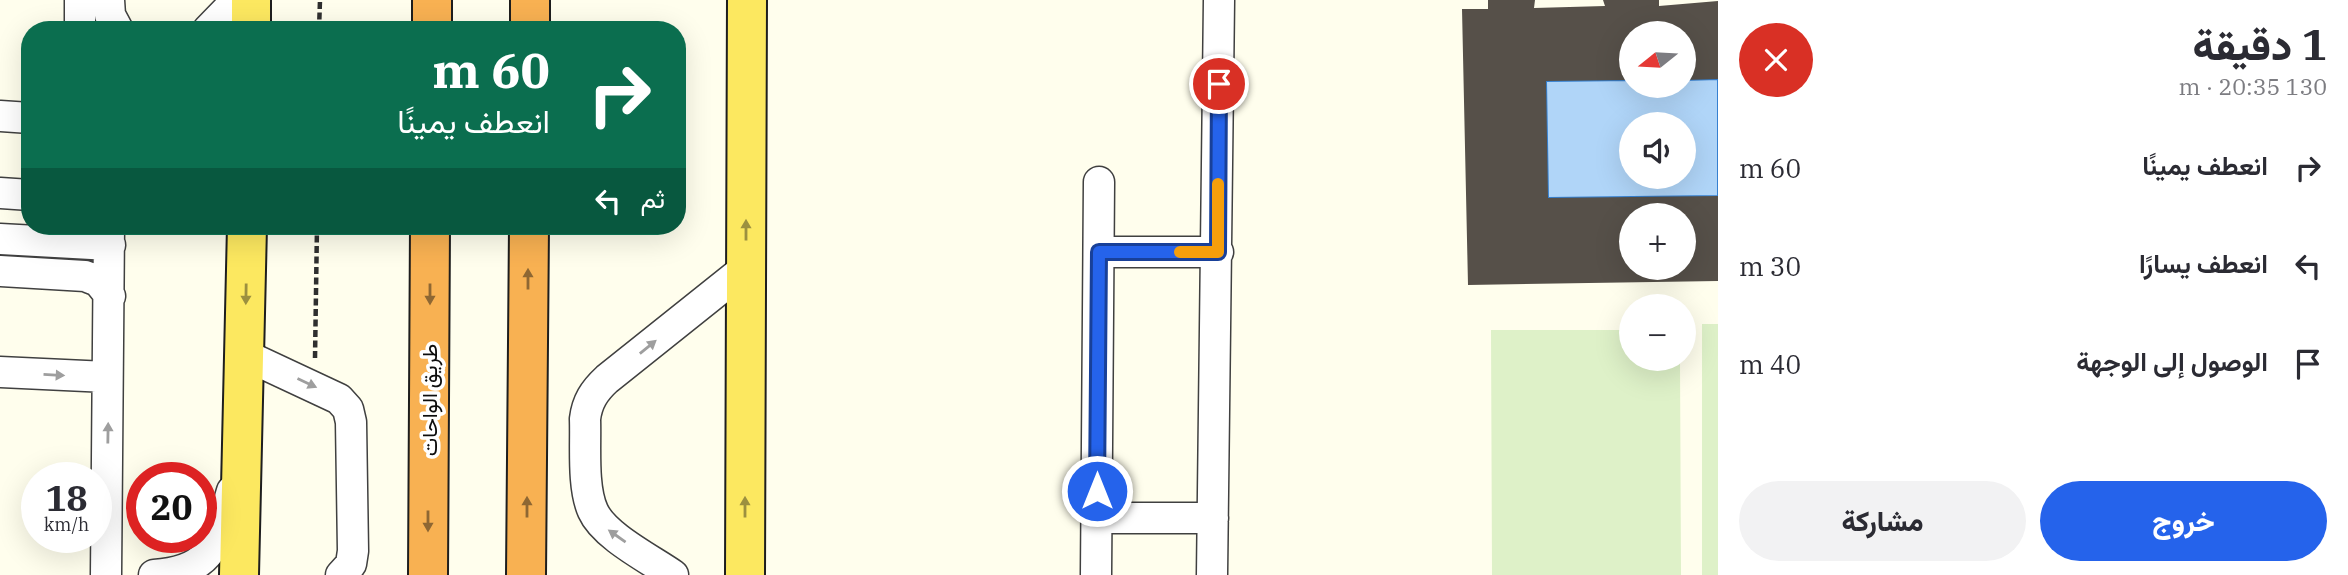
<!DOCTYPE html>
<html lang="ar">
<head>
<meta charset="utf-8">
<style>
  body { margin:0; font-family:"IBM Plex Serif",Vazirmatn,serif; background:#f2f2f3; color:#2b2b33; direction:rtl; height:100vh; display:flex; flex-direction:column; font-size:26px; white-space:nowrap }
  * { box-sizing:border-box; margin:0 }
  p { font-size:23px; color:#7c7c81 }
  .icon { flex:none; width:38px; height:38px; fill:none; stroke:currentColor; stroke-width:2; stroke-linecap:round; stroke-linejoin:round }
  .map { position:relative; flex:1; overflow:hidden; direction:ltr }
  .side { display:flex; flex-direction:column; background:#fff; width:630px }
  .side>* { flex:none }
  .hud { position:absolute; left:21px; top:21px; width:665px; height:214px; border-radius:28px; box-shadow:0 7px 28px #0002; direction:rtl; background:#0b6e4f; color:#fff; overflow:hidden }
  .needle { width:46px; rotate:252deg }
  .buttons { position:absolute; left:1619px; top:21px; display:grid; gap:14px }
  .buttons a { display:grid; place-items:center; width:77px; height:77px; border-radius:50%; background:#fff; box-shadow:0 7px 28px #0002; font-size:35px }
  .speed { position:absolute; left:21px; top:462px; display:flex; gap:14px; font-size:35px; font-weight:700; text-align:center }
  .speed>* { display:grid; place-content:center; width:91px; height:91px; border-radius:50%; background:#fff; box-shadow:0 7px 28px #0002; line-height:1 }
  .speed small { font-size:18px; font-weight:400 }
  .speed .limit { border:10px solid #d22; background:#fff; color:#111 }
  .pin { position:absolute; display:grid; place-items:center; width:60px; height:60px; color:#fff; margin:-30px; border:4px solid #fff; border-radius:50%; box-shadow:0 2px 7px #0007 }
  .me { position:absolute; width:77px; margin:-38px; rotate:0deg; stroke-linejoin:round; filter:drop-shadow(0 0 5px #0008) }
  .turn { display:flex; align-items:center; gap:24px; height:147px; padding:0 21px; font-size:32px }
  .turn .icon { width:91px; height:91px; stroke-width:2.5 }
  .turn b { display:block; font-size:49px; line-height:60px }
  .then { display:flex; align-items:center; height:66px; padding:0 21px; background:#0003; gap:14px; font-size:26px }
  .round { display:grid; place-items:center; flex:none; width:74px; height:74px; border-radius:37px; background:#f2f2f3 }
  .overview { display:flex; align-items:center; justify-content:space-between; height:119px; padding:0 21px }
  h1 { font-size:42px; font-weight:800; line-height:52px }
  .button { display:flex; gap:14px; margin-top:auto; padding:14px 21px }
  .button a { flex:1; height:80px; border-radius:42px; background:#2563eb; color:#fff; font-size:28px; font-weight:800; line-height:80px; text-align:center }
  .button a+a { background:#f2f2f3; color:#2b2b33 }
  ul { padding:0; list-style:none }
  li { display:flex; align-items:center; gap:21px; height:98px; padding:0 21px }
  li div { flex:1 }
  li b { display:block; font-size:26px }
  li em { font-style:normal }
  main { display:flex; flex:1; min-height:0 }
  .map>svg:first-child { display:block }
</style>
</head>
<body>
<main>
<section class="side">
<div class="overview"><div><h1>1 دقيقة</h1><p>130 m · 20:35</p></div><a class="round" style="background:#d93025;color:#fff"><svg class="icon" aria-label="close" viewBox="0 0 24 24"><path d="M6 6l12 12M18 6L6 18"/></svg></a></div>
<ul>
<li><svg class="icon" aria-label="right" viewBox="0 0 24 24"><path d="M7 20v-9h11M14 6l5 5-5 5"/></svg><div><b>انعطف يمينًا</b></div><em>60 m</em></li>
<li><svg class="icon" aria-label="left" viewBox="0 0 24 24"><path d="M17 20v-9H6M10 6l-5 5 5 5"/></svg><div><b>انعطف يسارًا</b></div><em>30 m</em></li>
<li><svg class="icon" aria-label="arrive" viewBox="0 0 24 24"><path d="M6 21V4h12l-3 4 3 4H6"/></svg><div><b>الوصول إلى الوجهة</b></div><em>40 m</em></li>
</ul>
<div class="button"><a>خروج</a><a>مشاركة</a></div>
</section>
<div class="map">
<svg width="1718" height="575" viewBox="0 0 1718 575">
  <rect width="100%" height="100%" fill="#fffeed"/>
  <path fill="#def1c8" d="M1702,324H1718V575H1702Z
    M1491,330H1631V359H1680L1681,575H1492Z"/>
  <path fill="#b0d5f8" stroke="#3680d0" stroke-width="2" fill-rule="evenodd" d="M1718,79V196L1548,198L1546,81L1631,80V86H1684V80ZM1631,124H1684V177H1631Z"/>
  <path fill="#565049" fill-rule="evenodd" d="M1488,0H1535L1534,8L1605,6L1603,0H1659V6L1718,1V79L1684,80V33H1631V80L1546,81L1548,198L1718,196V281L1468,285L1462,9H1488ZM1631,215H1684V268H1631Z"/>
  <g fill="none" stroke-linecap="round" stroke-linejoin="round">
    <defs>
      <path id="minor" d="M109,0L110,15L118,30
        M80,30V0
        M208,30L237,0
        M0,116L30,118
        M0,193L30,195
        M0,239L110,245
        M1099,252H1218
        M0,271L85,276L98,281L110,296
        M245,355L339,399L348,409L351,422L353,551L351,564L341,575
        M0,372L107,377
        M1097,518H1213
        M106,575L109,226
        M154,575C215,571 217,541 232,491
        M673,575C650,559 604,536 593,511C582,487 586,445 585,419C587,402 594,391 607,379L746,268
        M1096,575L1099,182
        M1212,575L1219,0"/>
      <path id="major" d="M251,30V0
        M239,575L247,226
        M745,575L747,0"/>
      <path id="highway" d="M432,30V0
        M530,30V0
        M428,575L430,226
        M526,575L529,226"/>
    </defs>
    <use href="#minor" stroke="#404040" stroke-width="33"/>
    <use href="#major" stroke="#1e1e1e" stroke-width="42"/>
    <use href="#highway" stroke="#1e1e1e" stroke-width="42"/>
    <path stroke="#2f2f2f" stroke-width="4.5" stroke-dasharray="7 3.5" stroke-linecap="butt" d="M319,30L320,0
      M315,358L317,226"/>
    <use href="#minor" stroke="#fff" stroke-width="30"/>
    <use href="#major" stroke="#fce860" stroke-width="38"/>
    <use href="#highway" stroke="#f8b152" stroke-width="38"/>
  </g>
  <defs><path id="oneway-solid" d="M-6-.8H1V-3.2L6.5 0L1 3.2V.8H-6Z" transform="scale(1.75)"/></defs>
  <g fill="#9c903f">
    <use href="#oneway-solid" transform="translate(746 230) rotate(-90)"/>
    <use href="#oneway-solid" transform="translate(246 294) rotate(91)"/>
    <use href="#oneway-solid" transform="translate(745 507) rotate(-90)"/>
  </g>
  <g fill="#8e6733">
    <use href="#oneway-solid" transform="translate(528 279) rotate(-90)"/>
    <use href="#oneway-solid" transform="translate(430 294) rotate(90)"/>
    <use href="#oneway-solid" transform="translate(527 507) rotate(-90)"/>
    <use href="#oneway-solid" transform="translate(428 521) rotate(90)"/>
  </g>
  <g fill="#9e9e9e">
    <use href="#oneway-solid" transform="translate(648 347) rotate(-39)"/>
    <use href="#oneway-solid" transform="translate(54 375) rotate(3)"/>
    <use href="#oneway-solid" transform="translate(307 383) rotate(25)"/>
    <use href="#oneway-solid" transform="translate(108 433) rotate(-89)"/>
    <use href="#oneway-solid" transform="translate(617 536) rotate(-145)"/>
  </g>
  <g fill="none" stroke-linecap="round" stroke-linejoin="round">
    <defs>
      <path id="route" d="M1097,491L1099,252H1218L1219,84"/>
    </defs>
    <use href="#route" stroke="#184099" stroke-width="18"/>
    <use href="#route" stroke="#2563eb" stroke-width="12"/>
    <path stroke="#f59e0b" stroke-width="12" d="M1180,252H1218V184"/>
  </g>
  <g text-anchor="middle" dominant-baseline="central" stroke-width="7" stroke-linejoin="round" paint-order="stroke">
    <g font-size="21" fill="#0d0d0d" stroke="#fff">
      <text transform="translate(429 400) rotate(-90)">طريق الواحات</text>
    </g>
  </g>
</svg>
<div class="buttons">
<a><svg class="needle" viewBox="-14 -14 28 28"><path d="M0-13l5 13h-10z" fill="#e53935"/><path d="M0 13l5-13h-10z" fill="#7c7c81"/></svg></a>
<a><svg class="icon" aria-label="sound" viewBox="0 0 24 24"><path d="M4 9h4l5-4v14l-5-4H4zM17 9q2 3 0 6"/></svg></a>
<a>+</a>
<a>−</a>
</div>
<div class="speed"><div>18<small>km/h</small></div><div class="limit">20</div></div>
<div class="pin" style="left:1219px;top:84px;background:#d93025"><svg class="icon" aria-label="arrive" viewBox="0 0 24 24"><path d="M6 21V4h12l-3 4 3 4H6"/></svg></div>
<svg class="me" style="left:1097px;top:491px" viewBox="-20 -20 40 40"><circle r="17" fill="#2563eb" stroke="#fff" stroke-width="3"/><path d="M0-11L8 9 0 5-8 9z" fill="#fff"/></svg>
<div class="hud">
<div class="turn"><svg class="icon" aria-label="right" viewBox="0 0 24 24"><path d="M7 20v-9h11M14 6l5 5-5 5"/></svg><div><b>60 m</b>انعطف يمينًا</div></div>
<div class="then">ثم<svg class="icon" aria-label="left" viewBox="0 0 24 24"><path d="M17 20v-9H6M10 6l-5 5 5 5"/></svg></div>
</div>
</div>
</main>
</body>
</html>
